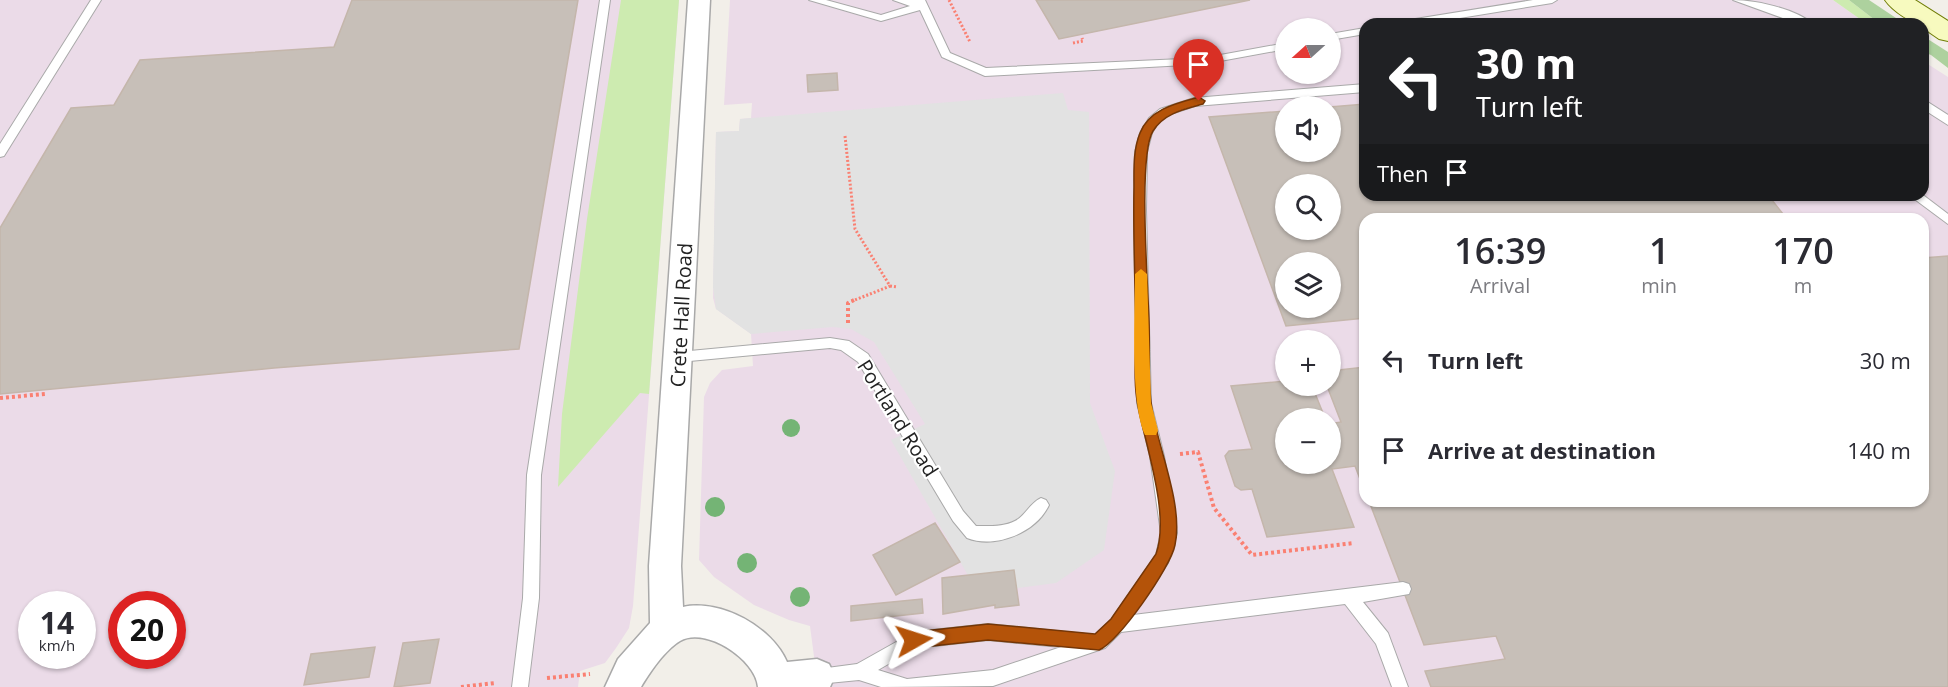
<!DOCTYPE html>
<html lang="en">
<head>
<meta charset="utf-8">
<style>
  body { margin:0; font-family:"Open Sans",sans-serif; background:#f2f2f3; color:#2b2b33; height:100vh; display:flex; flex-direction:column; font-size:22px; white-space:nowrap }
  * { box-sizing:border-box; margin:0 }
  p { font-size:20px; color:#7c7c81 }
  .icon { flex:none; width:33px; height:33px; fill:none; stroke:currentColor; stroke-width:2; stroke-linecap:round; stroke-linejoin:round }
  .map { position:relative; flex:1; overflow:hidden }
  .side { position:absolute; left:1359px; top:213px; width:570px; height:294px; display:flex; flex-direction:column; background:#fff; border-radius:18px; box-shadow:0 2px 4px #0004 }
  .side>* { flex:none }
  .top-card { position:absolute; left:1359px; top:18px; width:570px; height:183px; border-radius:18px; box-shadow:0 2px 4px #0004; background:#202124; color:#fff; overflow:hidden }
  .needle { width:39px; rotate:249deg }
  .buttons { position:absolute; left:1275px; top:18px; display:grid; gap:12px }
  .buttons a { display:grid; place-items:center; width:66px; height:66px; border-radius:50%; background:#fff; box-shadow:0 2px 4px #0004; font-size:30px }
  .speed { position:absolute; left:18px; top:591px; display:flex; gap:12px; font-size:30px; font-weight:700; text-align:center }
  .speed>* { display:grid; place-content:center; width:78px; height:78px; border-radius:50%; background:#fff; box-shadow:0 2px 4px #0004; line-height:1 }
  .speed small { font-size:15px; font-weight:400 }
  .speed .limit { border:9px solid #d22; background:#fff; color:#111 }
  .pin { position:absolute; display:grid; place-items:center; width:51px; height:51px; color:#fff; margin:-62px -26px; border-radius:50% 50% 50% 0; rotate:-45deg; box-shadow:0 0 6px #0007 }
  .pin .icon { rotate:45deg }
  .me { position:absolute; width:66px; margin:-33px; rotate:84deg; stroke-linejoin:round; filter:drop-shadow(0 0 4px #0008) }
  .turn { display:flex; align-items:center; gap:21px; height:126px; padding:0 18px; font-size:27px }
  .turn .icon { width:78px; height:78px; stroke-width:2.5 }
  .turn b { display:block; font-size:42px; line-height:51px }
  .then { display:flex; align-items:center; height:57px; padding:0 18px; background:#0003; gap:12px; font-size:22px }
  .eta { display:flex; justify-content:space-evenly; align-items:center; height:102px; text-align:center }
  .eta b { font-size:36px; font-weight:600; line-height:42px }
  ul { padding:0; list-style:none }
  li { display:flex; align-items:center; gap:18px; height:90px; padding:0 18px }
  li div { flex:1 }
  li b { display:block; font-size:22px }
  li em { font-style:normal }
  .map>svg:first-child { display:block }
</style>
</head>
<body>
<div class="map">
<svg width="1948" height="687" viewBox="0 0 1948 687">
  <rect width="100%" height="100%" fill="#f2efe9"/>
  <path fill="#ebdbe8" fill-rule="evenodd" d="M0,0H679L633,606L629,628L616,648L605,663L580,671L578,687H0ZM32,604H82V656H32ZM122,604H172V656H122Z
    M730,0H1833L1867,24H1365V195H1923V61L1948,77V687H818L810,626L789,620L754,605L714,577L699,560L704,397L710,383L722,370L753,366L751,334L716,309L713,298L716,132L739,131L740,119L751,118L752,103L724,105ZM1286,28H1330V74H1286ZM1286,106H1330V152H1286ZM1286,184H1330V230H1286ZM1365,219H1923V501H1365ZM1286,262H1330V308H1286ZM1286,340H1330V386H1286ZM1286,418H1330V464H1286Z"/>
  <path fill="#cdebb0" d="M621,0H679L649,394L640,393L558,487L562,414L587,219Z
    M1833,0H1849L1880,24H1867Z"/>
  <path fill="#add19e" d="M1849,0H1869L1905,24H1880Z
    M1923,36L1948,52V68L1931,55L1923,52Z"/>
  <path fill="#e2e2e2" d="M1063,93L1068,110L1089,112L1090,403L1115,471L1104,550L1056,583L978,593L891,440L925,424L874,342L851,329L833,327L751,334L716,309L713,287L716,132L739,131L740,119Z"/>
  <path fill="#c7bfb8" stroke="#c4b6ab" stroke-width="1.5" fill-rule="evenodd" d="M352,0H578L519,349L274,368L0,394V228L71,108L114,105L140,60L334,47Z
    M1036,0H1250L1059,39Z
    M837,73L838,90L808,92L807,75Z
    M1365,104V195H1768L1787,219H1365V318L1286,326L1209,117L1286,111V152H1330V107ZM1286,184H1330V230H1286ZM1286,262H1330V308H1286Z
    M1948,256V687H1431L1425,671L1505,659L1496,636L1424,645L1369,501H1923V258Z
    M1365,367V492L1355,466L1332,469L1354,527L1267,537L1252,489L1241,490L1235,486L1225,456L1229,451L1252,449L1231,386L1286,381V386H1312L1325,418H1286V464H1330V424L1341,422L1327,386H1330V371Z
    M935,523L960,562L896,595L873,555Z
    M1014,570L1019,605L995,608V605L943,614L942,578Z
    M922,599L923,613L851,621V606Z
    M439,639L430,683L394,687L403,643Z
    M375,647L369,677L304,685L311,654Z"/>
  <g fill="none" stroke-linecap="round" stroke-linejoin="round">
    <defs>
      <path id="lane" d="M91,0H101L4,156L0,157V144Z
        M600,0H610L541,475L539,598L528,687H512L523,598L527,475Z
        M809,0H826L881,15L910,6L893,0H925L950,53L986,68L1204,58L1286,43V49L1204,64L985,76L942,57L920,10L881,21Z
        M1533,0H1557L1552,3L1423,24H1398L1403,21Z
        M1733,0C1756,0 1796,9 1813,24H1799Z
        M1365,28V34L1330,40V34Z
        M1365,84V92L1195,106L1168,115L1157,124L1152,133L1147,152L1146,210L1151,403L1164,456L1177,533L1168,563L1133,615L1403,582L1409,584L1411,589L1409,594L1363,602L1388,633L1408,687H1392L1376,644L1345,604L1121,632L1105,648L993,686L881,687L859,680L818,684L812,682L810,676L812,670L857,664L914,632L988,624L1095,635L1111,620L1156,555L1161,533L1150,456L1137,403L1134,210L1135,152L1140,133L1149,118L1160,109L1194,98ZM988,640L1061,647L993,670L907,679L878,670L916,648Z
        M1923,99L1948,115V125L1923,109Z
        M1909,195H1923L1948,214V224Z
        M830,338L849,341L868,354L963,511L976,526C988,526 1004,527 1015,521C1025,516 1030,503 1041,498L1046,500L1049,505C1036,533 995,549 967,538L953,521L858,362L841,350L830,348L679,362L674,361L672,357L674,353L679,352Z"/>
      <path id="street" d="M688,0H710L681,566L683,607C721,599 772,627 787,662L817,659L829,664L835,676L830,687H758C756,660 706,626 680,641C665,650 650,672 641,687H605L618,659L650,623L649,566Z"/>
      <path id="secondary" d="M1885,0H1915L1948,21V41L1939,39L1923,28V24C1911,24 1892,10 1885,0Z"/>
    </defs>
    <use href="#lane" stroke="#a9a9a9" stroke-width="2"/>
    <use href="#street" stroke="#a9a9a9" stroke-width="3"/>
    <use href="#secondary" stroke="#707d05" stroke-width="2"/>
    <path stroke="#fa8072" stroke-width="3" stroke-dasharray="2 2" stroke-linecap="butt" d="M949,0L970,42
      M1073,43L1083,41L1082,38
      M845,136L855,229L890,286L850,302
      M890,286L897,287"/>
    <path stroke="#fa8072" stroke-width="4" stroke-dasharray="3 3" stroke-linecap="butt" d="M848,323V303L854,300
      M0,398L45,394
      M1180,454L1198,452L1214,508L1252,555L1354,543
      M547,678L590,674
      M461,687L495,683"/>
    <use href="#lane" fill="#fff" fill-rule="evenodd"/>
    <use href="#street" fill="#fff" fill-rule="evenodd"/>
    <use href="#secondary" fill="#f7fabf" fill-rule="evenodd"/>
  </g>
  <g fill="#74b475">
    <circle cx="791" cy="428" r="9"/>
    <circle cx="715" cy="507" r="10"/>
    <circle cx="747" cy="563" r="10"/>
    <circle cx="800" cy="597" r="10"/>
  </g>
  <path fill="#b45309" stroke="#753606" stroke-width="1.5" d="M1199,97L1205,101L1203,104C1185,109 1164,113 1153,131C1138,155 1148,285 1149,321C1150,348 1148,376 1151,402C1156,445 1184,503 1175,545C1171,567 1118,643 1099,650L988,640L914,648L908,646L905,640L908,635L914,632L988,624L1095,634L1111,619L1156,554C1170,515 1146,447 1138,406C1133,382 1136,354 1136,329C1135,282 1133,234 1134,187C1134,169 1133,150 1140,133C1149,109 1177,103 1199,97Z"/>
  <path fill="#f59e0b" d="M1141,269L1147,274L1151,403L1158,430L1156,435H1145C1130,403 1135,313 1135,274Z"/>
  <g text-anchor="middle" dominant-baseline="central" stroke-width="4.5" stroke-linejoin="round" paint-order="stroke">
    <g font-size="20" fill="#222" stroke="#fff">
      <text transform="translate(681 315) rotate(-87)">Crete Hall Road</text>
      <text transform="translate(898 418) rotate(58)">Portland Road</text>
    </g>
  </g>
</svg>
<div class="buttons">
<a><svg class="needle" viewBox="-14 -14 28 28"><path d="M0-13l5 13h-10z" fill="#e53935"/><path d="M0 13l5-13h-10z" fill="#7c7c81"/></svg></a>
<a><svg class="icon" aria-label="sound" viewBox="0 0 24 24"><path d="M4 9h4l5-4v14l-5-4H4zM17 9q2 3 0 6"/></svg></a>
<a><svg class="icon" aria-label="search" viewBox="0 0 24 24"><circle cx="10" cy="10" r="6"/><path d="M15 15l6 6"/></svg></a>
<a><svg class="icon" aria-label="layers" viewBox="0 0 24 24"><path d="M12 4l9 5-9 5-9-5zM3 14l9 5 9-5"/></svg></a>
<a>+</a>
<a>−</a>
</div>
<div class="speed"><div>14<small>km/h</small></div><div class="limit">20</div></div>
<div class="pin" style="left:1199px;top:101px;background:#d93025"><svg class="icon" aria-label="arrive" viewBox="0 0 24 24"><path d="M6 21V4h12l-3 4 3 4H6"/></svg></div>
<svg class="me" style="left:914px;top:640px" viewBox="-20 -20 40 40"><path d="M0-17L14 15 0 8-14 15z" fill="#b45309" stroke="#fff" stroke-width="4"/></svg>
<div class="top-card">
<div class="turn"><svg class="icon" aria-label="left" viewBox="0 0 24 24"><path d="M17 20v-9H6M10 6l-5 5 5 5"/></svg><div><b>30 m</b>Turn left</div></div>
<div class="then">Then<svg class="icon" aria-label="arrive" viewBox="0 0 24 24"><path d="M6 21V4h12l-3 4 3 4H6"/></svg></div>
</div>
<section class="side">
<div class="eta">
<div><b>16:39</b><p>Arrival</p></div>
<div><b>1</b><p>min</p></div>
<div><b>170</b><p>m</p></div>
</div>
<ul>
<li><svg class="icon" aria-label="left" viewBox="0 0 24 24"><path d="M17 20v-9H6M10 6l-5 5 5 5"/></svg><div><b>Turn left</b></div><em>30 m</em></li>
<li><svg class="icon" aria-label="arrive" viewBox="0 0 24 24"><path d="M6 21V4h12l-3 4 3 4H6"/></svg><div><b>Arrive at destination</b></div><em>140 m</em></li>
</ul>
</section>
</div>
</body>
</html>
